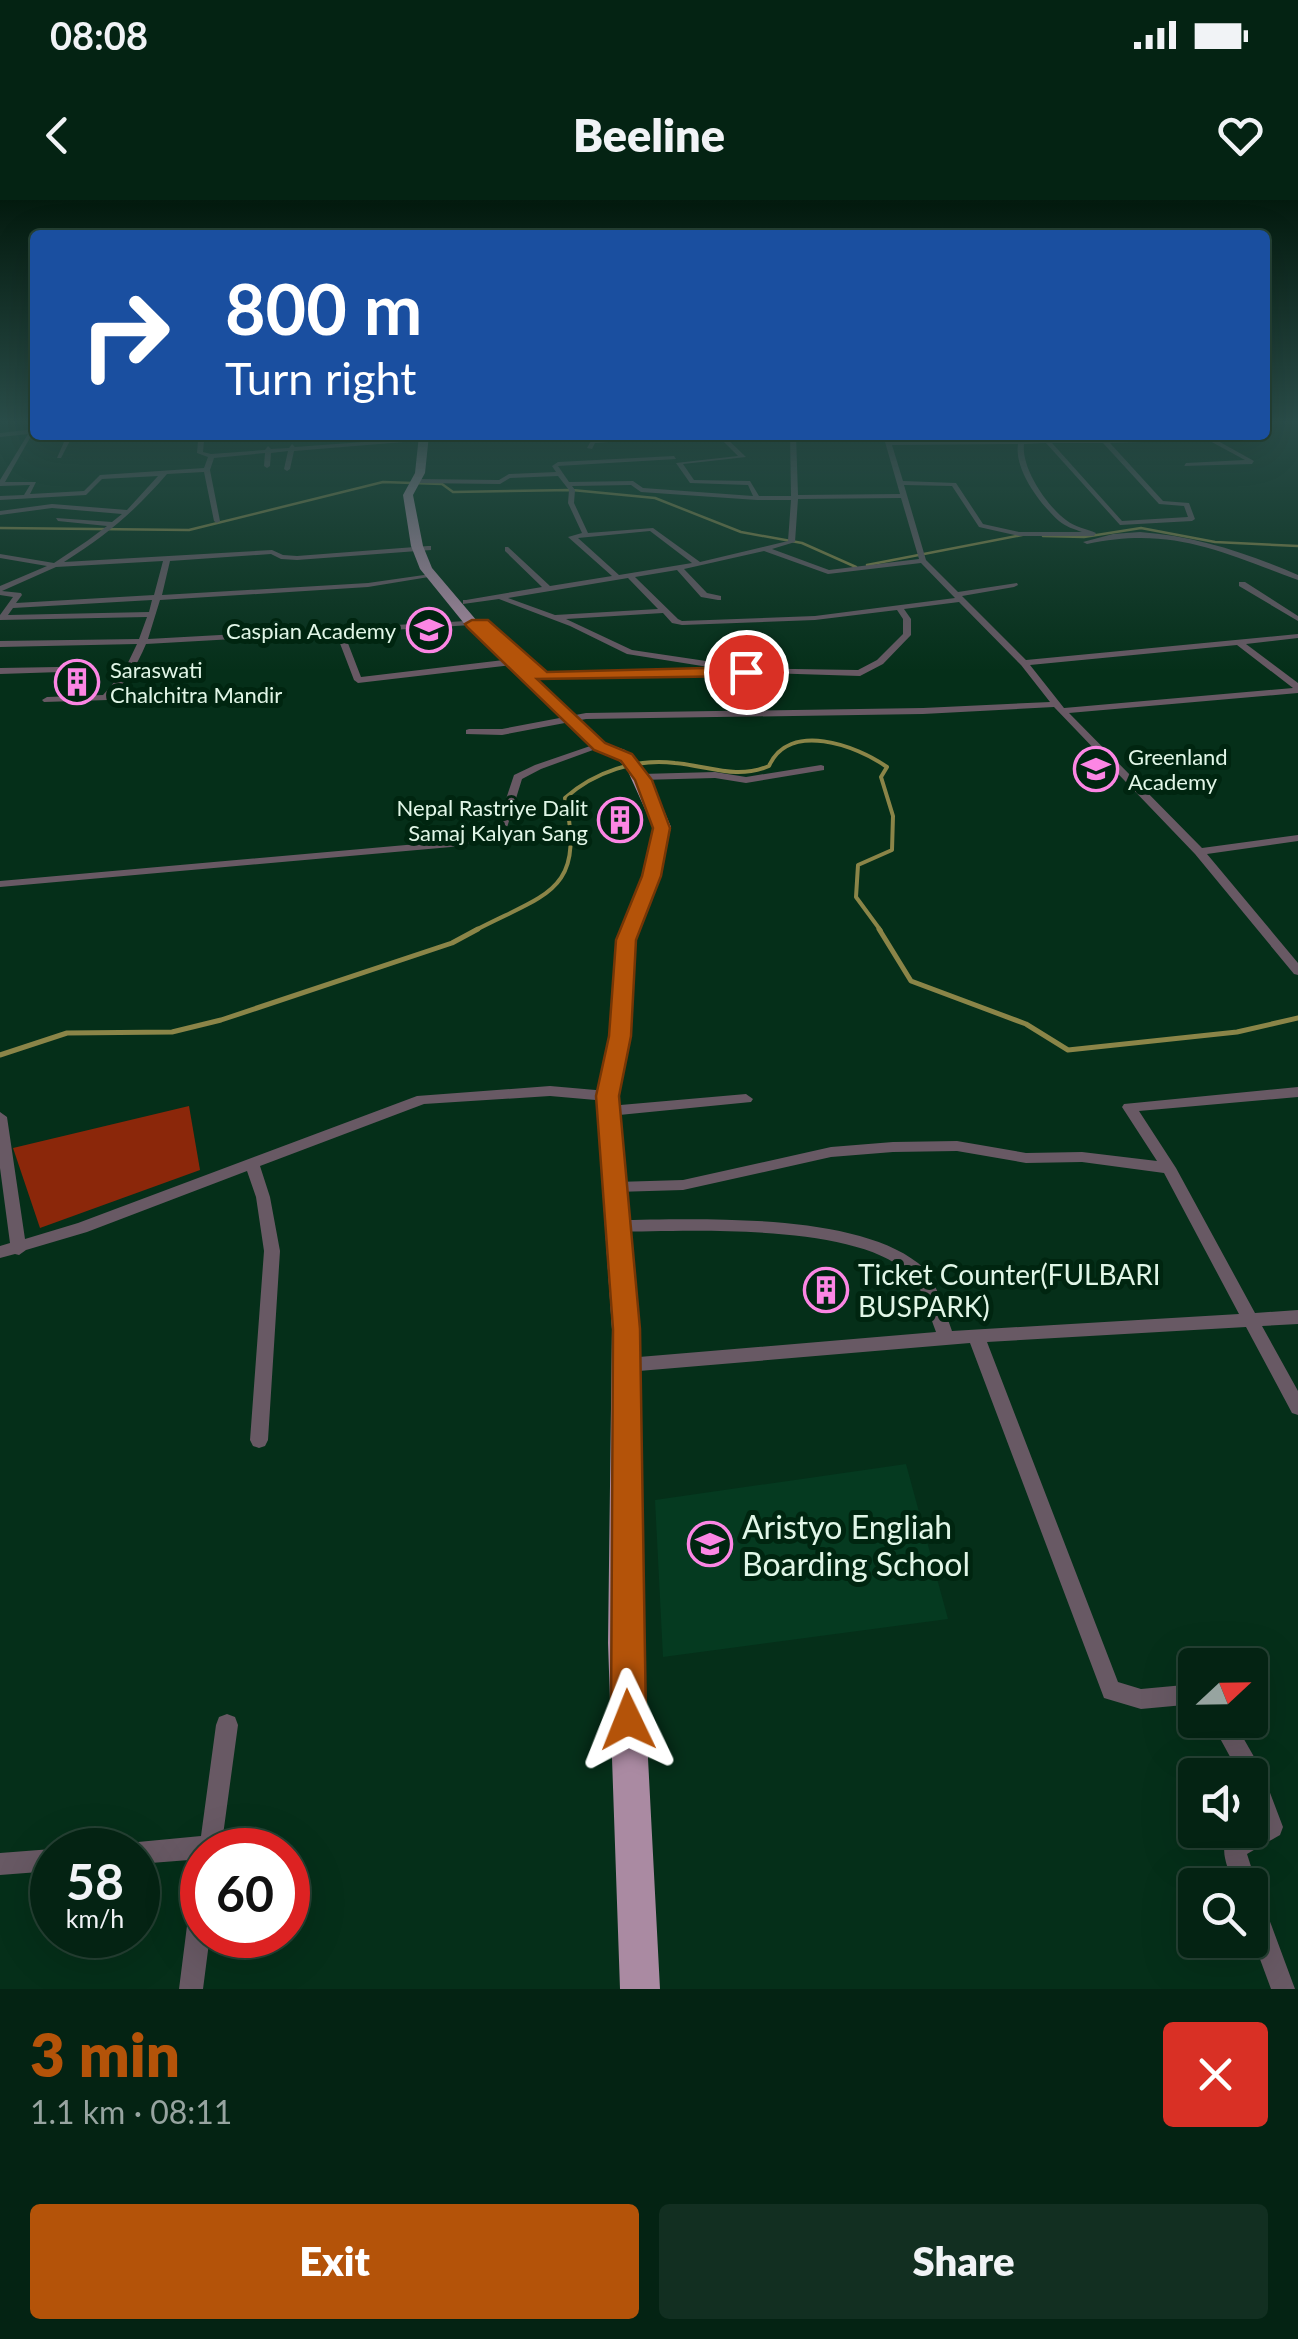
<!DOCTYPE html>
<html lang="en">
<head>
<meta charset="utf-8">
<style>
  body { margin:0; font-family:Lato,sans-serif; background:#122f21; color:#f1f3f6; height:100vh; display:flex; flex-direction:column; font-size:38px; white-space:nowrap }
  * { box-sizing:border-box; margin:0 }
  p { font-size:32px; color:#97a4a0 }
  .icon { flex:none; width:55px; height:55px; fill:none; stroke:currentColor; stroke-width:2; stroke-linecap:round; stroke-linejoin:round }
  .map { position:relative; height:1789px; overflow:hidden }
  .side { display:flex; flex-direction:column; background:#042313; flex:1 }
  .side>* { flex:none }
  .banner { position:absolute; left:30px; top:30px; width:1240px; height:210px; border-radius:10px; box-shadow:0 10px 40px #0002,0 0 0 2px #254033; background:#1a4fa0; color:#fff; overflow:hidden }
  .needle { width:65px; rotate:68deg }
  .controls { position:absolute; left:1178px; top:1448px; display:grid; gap:20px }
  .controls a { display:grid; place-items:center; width:90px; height:90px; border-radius:10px; background:#042313; box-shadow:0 10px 40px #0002,0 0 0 2px #254033; font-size:50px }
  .speed { position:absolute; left:30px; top:1628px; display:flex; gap:20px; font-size:50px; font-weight:700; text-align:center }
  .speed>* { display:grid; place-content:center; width:130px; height:130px; border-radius:50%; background:#042313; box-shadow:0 10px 40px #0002,0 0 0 2px #254033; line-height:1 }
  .speed small { font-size:25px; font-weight:400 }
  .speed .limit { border:15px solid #d22; background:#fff; color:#111 }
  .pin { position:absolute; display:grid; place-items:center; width:85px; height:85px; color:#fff; margin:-42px; border:5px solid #fff; border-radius:50%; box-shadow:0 2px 10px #0007 }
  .me { position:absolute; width:110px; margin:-55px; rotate:358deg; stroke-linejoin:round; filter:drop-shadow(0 0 8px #0008) }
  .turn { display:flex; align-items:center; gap:35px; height:210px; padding:0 30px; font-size:45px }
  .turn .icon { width:130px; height:130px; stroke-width:2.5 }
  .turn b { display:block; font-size:70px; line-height:85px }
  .round { display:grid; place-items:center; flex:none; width:105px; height:105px; border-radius:10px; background:#122f21 }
  .headline { display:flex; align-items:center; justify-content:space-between; height:170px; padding:0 30px }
  h1 { font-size:60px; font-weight:800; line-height:75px; color:#b45309 }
  .button { display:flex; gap:20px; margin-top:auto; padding:20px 30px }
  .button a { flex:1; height:115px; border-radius:10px; background:#b45309; color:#fff; font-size:40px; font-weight:800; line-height:115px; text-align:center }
  .button a+a { background:#122f21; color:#f1f3f6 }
  .status { display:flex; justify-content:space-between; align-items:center; height:70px; padding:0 50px; background:#042313; direction:ltr }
  .status svg { height:28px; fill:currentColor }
  header { display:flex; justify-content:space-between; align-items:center; height:130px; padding:0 30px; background:#042313; font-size:45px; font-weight:800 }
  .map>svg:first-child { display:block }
</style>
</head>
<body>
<div class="status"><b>08:08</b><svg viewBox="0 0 49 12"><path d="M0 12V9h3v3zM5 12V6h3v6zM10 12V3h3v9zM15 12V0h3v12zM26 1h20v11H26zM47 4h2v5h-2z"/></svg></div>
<header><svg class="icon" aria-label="back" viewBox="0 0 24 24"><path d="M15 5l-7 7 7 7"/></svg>Beeline<svg class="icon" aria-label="heart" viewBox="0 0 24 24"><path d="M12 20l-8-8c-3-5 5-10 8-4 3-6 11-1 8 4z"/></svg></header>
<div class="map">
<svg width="1298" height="1789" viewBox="0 0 1298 1789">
  <rect width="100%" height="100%" fill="#052f19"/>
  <path fill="#053a20" d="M906,1264L948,1419L663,1457L655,1300Z"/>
  <path fill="#8b270a" d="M189,906L200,970L40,1028L13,948Z"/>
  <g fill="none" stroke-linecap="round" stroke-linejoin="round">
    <path stroke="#8b8548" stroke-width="2.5" d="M0,328L189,330L383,282L442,284L453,292L572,290L655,298L741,332L802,343L856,367
      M1043,336L1084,337L1141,328L1215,342L1298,346
      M867,365L1022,335"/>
    <path stroke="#8b8548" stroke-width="4" d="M474,731C546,693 586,693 565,598C594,572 636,558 675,563C709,566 736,580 769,566C789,521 856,545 887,567L881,577L893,616L892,650L858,665L856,697L881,731"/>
    <path stroke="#8b8548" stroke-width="5" d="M879,729L911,781L1026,824L1068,850L1237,832L1298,818
      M0,855L67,833L172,832L221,820L452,743L478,729"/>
    <path fill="#685964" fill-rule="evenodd" d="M35,229L5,282H36L30,294L84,291L100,275L204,268L208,257L197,253L198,241L201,239L204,241L203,252L211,254L265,250L268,246L271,249L289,248L292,244L295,247L418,238L416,241L294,251L290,269L287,271L284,269L288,251L271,253L270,266L267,268L264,266L265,253L214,258L210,270L220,321L217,323L214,321L204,272L167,274C134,312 107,335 64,362L272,350L283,355L297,356L428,346H431V350L297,360L281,359L271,354L170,361L162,395L368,383L431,374L435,376L368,387L160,400L148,439L484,420L488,422L487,424L344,433L361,477L513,459L517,462L513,465L358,483L354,480L336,433L146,444C137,466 125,484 108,500L44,502L42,500L47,497L103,495L124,471L137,444L0,447V441L139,439L147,417L0,420V415L13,397L0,395V386L47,366L0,358V354L54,363L87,341L107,326L58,321L56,318L112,322L122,314L52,308L0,315V311L52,304L127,310L158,276L102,279L86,295L0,300V296L24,295L30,285L0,286V280L28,234L0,237V233ZM163,361L154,395L16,403L22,395L21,393L2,391L56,367ZM152,400L149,412L8,415L13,408Z
      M67,235H73L61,258H57Z
      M103,235H109L108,242H104Z
      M659,235L661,238L595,243L592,249L587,248L592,239Z
      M717,235H723L746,257L683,264L694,280L750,281L759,296H791L790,235H796L798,295L900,294L883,235H889L891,241L1209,236L1254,261L1252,264L1184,266L1186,263L1245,260L1208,240L1110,243L1163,301L1189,303L1195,319L1192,321L1120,325L1046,243L1024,244C1021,268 1047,306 1066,320C1075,327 1087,329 1096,333L1094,336H1019L979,327L952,286L904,285L926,360L958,392L1017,383L1018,385L1014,387L962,396L1026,460L1298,434V438L1246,444L1298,483V493L1069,513L1202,648L1298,635V641L1207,654L1298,763V775L1294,774L1195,654L1054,507L923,514L586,519L502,535L466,534V530L469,529H502L586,513L923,508L1050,502L1021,465L959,402L904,409L911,419V435L883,464L860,476L766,473L541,479L540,477L544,474L721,469L627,454L570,426L499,399L463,404V400H466L542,387L505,351V347H508L550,386L612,376L568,337L582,333L568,303L569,290L558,276L510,278L500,284L415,283L412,281L415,279L499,280L509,274L556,272L552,266L558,262L674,256L676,259L558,266L569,282L633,281L643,288L753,296L748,285L690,283L676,263L738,256ZM1052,243H1103L1159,304L1184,306L1188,317L1122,321ZM1018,244C1014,270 1040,304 1059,321C1066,327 1074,329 1082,332H1019L983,324L956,283L903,281L892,245ZM631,285L641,292L757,300H791L788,341L700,362L653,328L588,333L574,303L575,290L572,286ZM901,298L919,359L829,370L772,349L795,342L798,299ZM650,331L692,363L619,375L578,338ZM764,351L828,374L921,363L955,398L815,416L682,421L678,419L635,377L677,370L701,397L718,400H721V396L707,393L684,369ZM628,378L658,409L555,415L508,398ZM897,410L903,419V434L877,460L858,470L737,468L733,465L632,450L566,419L663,413L672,423L682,425L815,420ZM1237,445L1293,488L1064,508L1030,465Z
      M1140,332C1196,336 1247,353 1298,375V380C1221,352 1172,326 1087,344L1083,342L1113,334Z
      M1239,382H1245L1298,416V421L1239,386Z
      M58,467L61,468V472L0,474V468Z
      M596,544L604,546L541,569L522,579L505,634L500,637L451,647L0,687V681L451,641L495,632L514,575L535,565Z
      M821,565L824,566V570L746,583L715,578L641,580L636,577L641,574L715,572L746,577Z
      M550,886L607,891L614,896L607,901L550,896L424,904L260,966L270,997L280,1051L268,1240L265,1246L259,1248L253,1246L250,1240L264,1051L256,997L247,971L87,1032L26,1050L19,1055L15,1054L0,1058V1046L10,1043L0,968V912L7,917L25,1039L78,1023L417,896Z
      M1298,887V897L1139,911L1176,968L1255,1113L1298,1110V1124L1262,1126L1298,1191V1215L1292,1213L1246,1127L987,1142L1118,1482L1141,1489L1195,1484V1504L1141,1509L1104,1498L970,1143L627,1172L621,1170L619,1165L621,1160L627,1158L936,1132C929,1114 924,1091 911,1076C862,1022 687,1031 617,1032L612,1030L609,1026L612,1022L617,1020C697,1019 853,1012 918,1063C936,1078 944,1109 952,1131L1239,1114L1164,973L1082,962L1026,963L957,951L893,952L831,957L683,990L616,992L611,991L609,987L611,983L616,982L683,980L831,947L893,942L957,941L1026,953L1082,952L1157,961L1122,907L1124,904Z
      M746,894L753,899L751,902L609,916L602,911L609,906Z
      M227,1514L235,1517L238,1525L221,1650H202V1659L138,1664V1650H128L130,1645L138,1642L201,1636L216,1525L219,1517Z
      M1210,1520H1233L1261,1569L1283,1627L1280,1635L1247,1654L1257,1685L1254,1690L1258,1692L1262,1700L1295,1789H1271L1250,1732V1685H1233C1225,1656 1212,1639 1250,1630V1627L1259,1622L1250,1598V1575H1240Z
      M52,1649L56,1650H52V1671L0,1675V1653Z
      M202,1690V1735H210L203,1789H179L190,1702L194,1694Z"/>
    <path fill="#aa8aa2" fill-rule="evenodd" d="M419,235H429L425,273L413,295L423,346L432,368L477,421L605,543L625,550L638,561L651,580L671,627L660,677L636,740L631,837L618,896L640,1129L642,1443L660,1789H620L608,1443L612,1129L596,896L609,837L616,740L642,677L653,627L626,567L613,556L593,549L467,427L420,369L411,346L403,295L415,273Z"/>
  </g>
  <linearGradient id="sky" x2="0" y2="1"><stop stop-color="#031a0e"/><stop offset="0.47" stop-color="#2a4d49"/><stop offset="1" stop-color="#2a4d49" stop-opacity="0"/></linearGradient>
  <rect width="1298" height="471" fill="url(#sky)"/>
  <path fill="#b45309" stroke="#753606" stroke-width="2.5" d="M472,420H488L547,472L746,467L753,472L746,476L537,479L605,543L632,554L652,580L670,628L661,676L636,740L631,836L619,896L640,1129L646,1520L641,1532L628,1537L616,1532L611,1520L613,1129L596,896L609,836L616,740L642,676L653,628L635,580L621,561L594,550L467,427L465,424Z"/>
  <defs>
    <symbol id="school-ring" viewBox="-11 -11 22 22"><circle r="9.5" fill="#002510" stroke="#fc86e4" stroke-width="1.5"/><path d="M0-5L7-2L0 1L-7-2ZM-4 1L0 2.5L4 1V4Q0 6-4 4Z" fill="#fc86e4"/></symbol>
    <symbol id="building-ring" viewBox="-11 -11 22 22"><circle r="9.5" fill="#002510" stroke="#fc86e4" stroke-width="1.5"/><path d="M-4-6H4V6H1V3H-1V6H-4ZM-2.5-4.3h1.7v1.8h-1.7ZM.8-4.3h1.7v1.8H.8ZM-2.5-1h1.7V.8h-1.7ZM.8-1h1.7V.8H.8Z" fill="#fc86e4"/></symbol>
  </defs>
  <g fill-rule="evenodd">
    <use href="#school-ring" x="404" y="405" width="50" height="50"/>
    <use href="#building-ring" x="52" y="457" width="50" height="50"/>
    <use href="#school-ring" x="1071" y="544" width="50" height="50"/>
    <use href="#building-ring" x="595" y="595" width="50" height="50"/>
    <use href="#building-ring" x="801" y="1065" width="50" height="50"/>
    <use href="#school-ring" x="685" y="1319" width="50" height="50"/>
  </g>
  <g text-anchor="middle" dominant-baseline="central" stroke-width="10" stroke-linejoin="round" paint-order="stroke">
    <g font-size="22" fill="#e1f6e7" stroke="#002510" text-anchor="end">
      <text x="396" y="430">Caspian Academy</text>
      <text x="110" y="469" text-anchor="start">Saraswati<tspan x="110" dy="25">Chalchitra Mandir</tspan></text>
      <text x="1128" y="556" text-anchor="start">Greenland<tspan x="1128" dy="25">Academy</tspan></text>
      <text x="588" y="607">Nepal Rastriye Dalit<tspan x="588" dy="25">Samaj Kalyan Sang</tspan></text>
    </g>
    <g font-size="28" fill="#e1f6e7" stroke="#002510" text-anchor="start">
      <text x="858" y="1074">Ticket Counter(FULBARI<tspan x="858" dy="32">BUSPARK)</tspan></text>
    </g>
    <g font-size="32" fill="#e1f6e7" stroke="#002510" text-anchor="start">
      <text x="742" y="1326">Aristyo Engliah<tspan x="742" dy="37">Boarding School</tspan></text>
    </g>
  </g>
</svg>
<div class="controls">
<a><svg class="needle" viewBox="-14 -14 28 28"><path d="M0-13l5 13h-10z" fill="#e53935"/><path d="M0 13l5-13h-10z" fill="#97a4a0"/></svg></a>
<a><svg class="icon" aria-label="sound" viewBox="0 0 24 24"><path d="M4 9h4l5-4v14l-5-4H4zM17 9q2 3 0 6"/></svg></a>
<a><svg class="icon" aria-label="search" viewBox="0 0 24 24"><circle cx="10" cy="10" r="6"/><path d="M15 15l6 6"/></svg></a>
</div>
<div class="speed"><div>58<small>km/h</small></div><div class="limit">60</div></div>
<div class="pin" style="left:746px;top:472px;background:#d93025"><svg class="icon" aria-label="arrive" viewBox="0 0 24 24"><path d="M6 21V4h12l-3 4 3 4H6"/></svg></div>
<svg class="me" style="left:628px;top:1520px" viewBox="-20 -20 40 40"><path d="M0-17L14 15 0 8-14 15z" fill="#b45309" stroke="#fff" stroke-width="4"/></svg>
<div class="banner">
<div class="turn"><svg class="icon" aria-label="right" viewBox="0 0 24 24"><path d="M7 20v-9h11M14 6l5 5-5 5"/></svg><div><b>800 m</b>Turn right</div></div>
</div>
</div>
<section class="side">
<div class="headline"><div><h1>3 min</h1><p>1.1 km · 08:11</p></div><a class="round" style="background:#d93025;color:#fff"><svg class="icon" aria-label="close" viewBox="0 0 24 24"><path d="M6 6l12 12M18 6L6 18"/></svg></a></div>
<div class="button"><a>Exit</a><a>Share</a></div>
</section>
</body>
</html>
